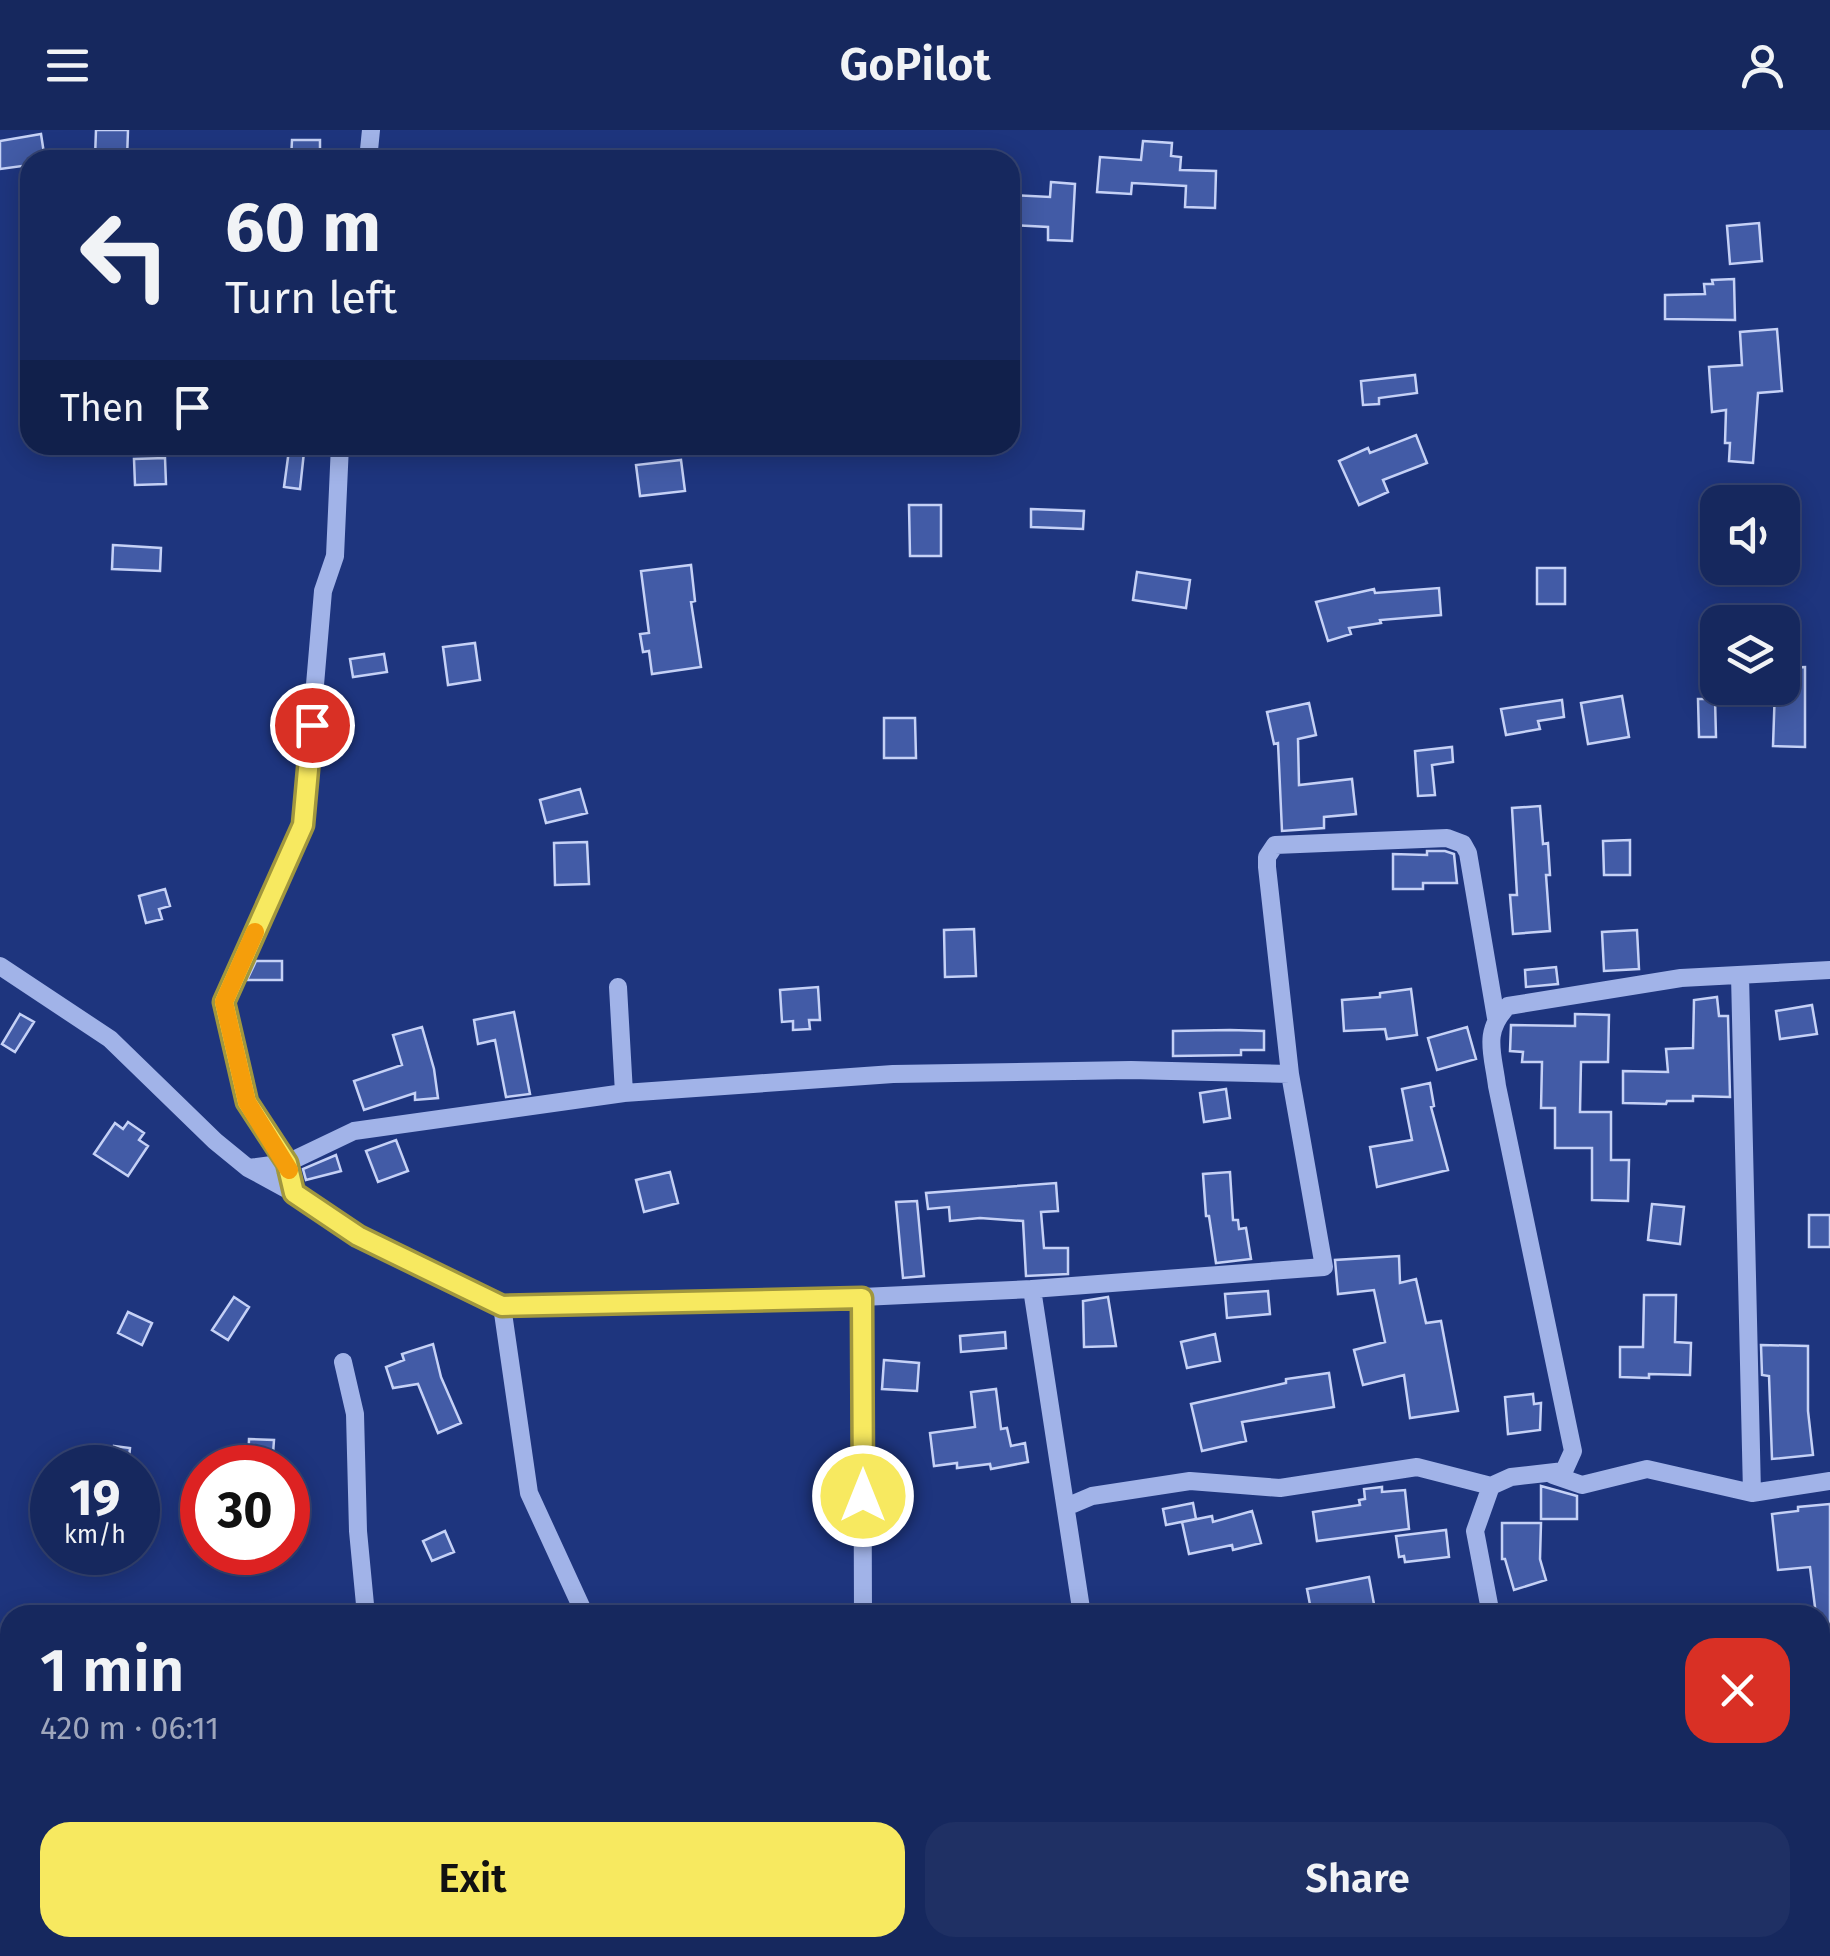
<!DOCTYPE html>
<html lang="en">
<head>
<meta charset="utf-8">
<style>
  body { margin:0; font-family:"Fira Sans",sans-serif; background:#1f3064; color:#f1f3f6; height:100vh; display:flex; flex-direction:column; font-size:38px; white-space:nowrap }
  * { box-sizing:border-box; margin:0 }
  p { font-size:32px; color:#9ea6bc }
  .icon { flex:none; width:55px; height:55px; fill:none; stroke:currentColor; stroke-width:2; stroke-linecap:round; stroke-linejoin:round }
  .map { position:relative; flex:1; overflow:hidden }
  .drawer { position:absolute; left:0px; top:1475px; width:1830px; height:352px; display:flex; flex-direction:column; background:#16285e; border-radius:30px 30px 0 0; box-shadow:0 5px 25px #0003,0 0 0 2px #354473 }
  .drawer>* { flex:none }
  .banner { position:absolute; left:20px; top:20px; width:1000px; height:305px; border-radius:30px; box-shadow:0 5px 25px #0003,0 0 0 2px #354473; background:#16285e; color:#f1f3f6; overflow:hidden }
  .tools { position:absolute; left:1700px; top:355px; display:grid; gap:20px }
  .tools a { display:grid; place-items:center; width:100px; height:100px; border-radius:20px; background:#16285e; box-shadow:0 5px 25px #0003,0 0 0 2px #354473; font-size:50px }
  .speed { position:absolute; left:30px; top:1315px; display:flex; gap:20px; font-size:50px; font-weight:700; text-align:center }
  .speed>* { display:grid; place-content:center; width:130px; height:130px; border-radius:50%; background:#16285e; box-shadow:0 5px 25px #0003,0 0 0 2px #354473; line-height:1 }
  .speed small { font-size:25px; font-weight:400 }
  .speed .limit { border:15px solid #d22; background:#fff; color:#111 }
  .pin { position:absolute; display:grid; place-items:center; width:85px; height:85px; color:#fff; margin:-42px; border:5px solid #fff; border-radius:50%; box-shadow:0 2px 10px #0007 }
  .me { position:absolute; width:110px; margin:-55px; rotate:0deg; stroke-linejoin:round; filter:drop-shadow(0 0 8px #0008) }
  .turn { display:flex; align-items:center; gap:35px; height:210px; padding:0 40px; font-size:45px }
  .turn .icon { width:130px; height:130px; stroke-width:2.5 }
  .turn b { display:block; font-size:70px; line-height:85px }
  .then { display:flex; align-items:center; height:95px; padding:0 40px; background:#0003; gap:20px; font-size:38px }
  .round { display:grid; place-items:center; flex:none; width:105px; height:105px; border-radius:30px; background:#1f3064 }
  .overview { display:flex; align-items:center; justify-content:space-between; height:170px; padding:0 40px }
  h1 { font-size:60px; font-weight:600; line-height:75px }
  .action { display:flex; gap:20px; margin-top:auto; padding:20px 40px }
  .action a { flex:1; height:115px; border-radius:30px; background:#f7e960; color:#111; font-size:40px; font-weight:600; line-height:115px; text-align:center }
  .action a+a { background:#1f3064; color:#f1f3f6 }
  header { display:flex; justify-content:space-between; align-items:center; height:130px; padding:0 40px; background:#16285e; font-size:45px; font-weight:600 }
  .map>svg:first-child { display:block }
</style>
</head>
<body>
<header><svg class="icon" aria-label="menu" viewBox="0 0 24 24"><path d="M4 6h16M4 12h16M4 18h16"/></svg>GoPilot<svg class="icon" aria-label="person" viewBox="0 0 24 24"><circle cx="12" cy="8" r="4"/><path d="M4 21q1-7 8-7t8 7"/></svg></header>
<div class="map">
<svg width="1830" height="1826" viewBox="0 0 1830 1826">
  <rect width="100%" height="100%" fill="#1e357e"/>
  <path fill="#425ba6" stroke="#c5d1f6" stroke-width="2.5" d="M96,0H128L127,29L95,28Z
    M41,4L45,30H30V35L0,39V11Z
    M292,10H320V30H291Z
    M1143,11L1172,13L1171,26L1181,27L1180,40L1216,41L1215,78L1185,77L1186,56L1132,53L1131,64L1097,62L1100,27L1141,30Z
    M1051,52L1075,54L1072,111L1048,110V97L1010,95V65L1050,67Z
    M1759,93L1762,131L1730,134L1727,96Z
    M1734,149L1735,190L1665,189V165L1705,164L1704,154H1713L1712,150Z
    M1777,199L1782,261L1758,263L1753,333L1729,331L1730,313H1725L1726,280L1712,282L1709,237L1742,235L1740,202Z
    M1415,245L1417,263L1379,268V274L1363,275L1361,251Z
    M1416,305L1427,333L1383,350L1388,362L1359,375L1339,331L1368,318L1370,323Z
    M289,320L304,322L300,359L284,357Z
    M165,328L166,354L135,355L134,329Z
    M681,330L685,361L640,366L636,335Z
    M909,375H941V426H910Z
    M1031,379L1084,381L1083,399L1031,397Z
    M113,415L161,418L160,441L112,439Z
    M691,435L695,471L691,472L701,537L652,544L649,521L643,522L640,504L649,503L641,441Z
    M1537,438H1565V474H1537Z
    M1137,442L1190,450L1186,478L1133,470Z
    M1439,458L1441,485L1380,490L1381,493L1349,498L1351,504L1328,511L1316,472L1374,459L1375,463Z
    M475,513L480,550L448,555L443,517Z
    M384,524L387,542L353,547L350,529Z
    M1805,537V617L1773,616L1775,558H1782V538Z
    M1622,566L1629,607L1588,614L1581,573Z
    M1698,569H1715L1716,607H1699Z
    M1562,570L1564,587L1538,591L1540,599L1506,605L1501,579Z
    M1309,573L1316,605L1298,609L1299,655L1352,649L1356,684L1324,687V698L1282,701L1278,613L1274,614L1267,582Z
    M884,588H915L916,628H884Z
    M1452,617L1453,632L1432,635L1435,665L1418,666L1415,621Z
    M580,659L587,683L546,693L540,670Z
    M1540,676L1543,714L1548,713L1550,745H1546L1550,801L1513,804L1510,765H1517L1512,678Z
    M1630,710V745H1604L1603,711Z
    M587,712L589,754L555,755L554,713Z
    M1427,721H1445L1454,724L1457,753H1423V759H1393V724L1427,725Z
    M165,759L170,776L159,779L162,789L146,793L139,766Z
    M974,799L976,846L945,847L944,800Z
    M1637,800L1639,839L1604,841L1602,802Z
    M256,831H282V850H247Z
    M1556,837L1558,854L1526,857L1525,840Z
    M818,857L820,890H809L810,899L793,900V891L782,892L780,860Z
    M1411,859L1417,905L1387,909L1385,899L1344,901L1342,870L1380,867V863Z
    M1717,867L1719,886H1728L1730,967L1693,966V971H1667L1666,974L1623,973V941L1668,942L1666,919L1693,918L1694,870Z
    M1812,875L1817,904L1780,909L1776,881Z
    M514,882L530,964L506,967L495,910L478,914L474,890Z
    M20,884L34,892L15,922L2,914Z
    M1575,884L1609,885L1608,932H1581L1580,982H1611V1030H1629L1628,1071L1592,1070V1018H1555V978H1541L1542,932H1522L1523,922L1510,921L1511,895L1575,896Z
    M422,897L434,939L438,968L415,970V963L364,980L354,951L402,935L393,905Z
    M1467,897L1476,929L1437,940L1428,908Z
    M1230,900L1264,901V920H1241V925L1173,926V901Z
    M1430,953L1434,976L1431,977L1448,1040L1377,1057L1370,1017L1412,1010L1402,959Z
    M1226,959L1230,988L1204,992L1200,963Z
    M128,992L144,1003L139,1010L148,1016L128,1046L94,1024L115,993L123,999Z
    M396,1010L408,1041L378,1052L366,1021Z
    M336,1025L341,1041L306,1050L303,1039Z
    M670,1042L678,1073L644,1082L636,1050Z
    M1230,1042L1233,1090H1238L1239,1099L1246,1098L1251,1129L1216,1133L1209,1086H1206L1203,1044Z
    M1056,1053L1058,1081L1041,1082L1044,1118H1068V1144L1026,1146L1023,1091L980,1088L950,1091L949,1077L928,1079L926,1063Z
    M917,1071L924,1146L903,1148L896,1072Z
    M1652,1074L1684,1077L1680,1114L1648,1110Z
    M1809,1085H1830V1117H1809Z
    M1399,1126L1400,1153L1416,1149L1426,1193L1441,1191L1458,1281L1410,1288L1404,1245L1363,1255L1354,1220L1385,1212L1374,1160L1338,1164L1335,1130Z
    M1268,1161L1270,1184L1227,1188L1225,1164Z
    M1644,1165H1676L1675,1212L1691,1213L1690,1245L1649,1244V1248L1620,1247V1217H1643Z
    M234,1167L249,1177L228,1210L212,1200Z
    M1108,1167L1116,1216L1084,1217L1083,1171Z
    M128,1182L152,1193L142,1215L118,1203Z
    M1005,1202L1006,1218L961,1222L960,1206Z
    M1215,1204L1220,1231L1187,1238L1181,1212Z
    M433,1214L441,1247L461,1293L438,1303L418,1254L393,1258L386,1237L404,1230L402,1224Z
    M1761,1215L1808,1216V1281L1813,1325L1772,1329L1769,1246L1762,1245Z
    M884,1230L919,1233L917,1261L882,1259Z
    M1329,1243L1334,1277L1242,1292L1246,1311L1202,1321L1191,1274L1286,1253V1249Z
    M996,1259L1001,1299L1007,1298L1011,1316L1025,1313L1028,1332L991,1339L990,1334L957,1338V1333L934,1336L930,1303L975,1297L971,1262Z
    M1533,1264L1534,1274L1541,1273L1540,1300L1508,1304L1505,1267Z
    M249,1309L274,1310L272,1338H248Z
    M114,1316L130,1318L128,1338H112Z
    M1541,1356L1577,1366V1389H1541Z
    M1382,1357V1362L1405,1360L1409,1399L1317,1411L1313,1382L1360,1375L1359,1370L1365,1369L1364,1359Z
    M1193,1373L1196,1389L1166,1395L1163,1379Z
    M1830,1374V1514L1820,1515V1485H1816L1810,1437L1778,1440L1772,1384L1798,1381V1377Z
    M1252,1381L1261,1413L1233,1420L1232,1415L1189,1424L1182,1392L1212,1386L1213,1392Z
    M1502,1393H1541L1540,1429L1546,1450L1514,1460L1505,1429H1502Z
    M1446,1400L1449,1427L1405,1432L1404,1426L1399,1427L1396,1406Z
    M445,1401L454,1422L432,1431L423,1411Z
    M1369,1447L1376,1485H1312L1307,1459Z"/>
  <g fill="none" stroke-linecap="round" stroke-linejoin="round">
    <path stroke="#a1b3e8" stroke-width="18" d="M368,30L371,0
      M0,836L110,909L215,1011L248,1038L294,1063L358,1106L502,1176L529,1363L585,1485
      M1740,845L1752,1363
      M618,857L624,963
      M248,1038L287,1033L354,1001L624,963L893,944L1131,940L1290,944
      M294,1063L287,1033L247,972L223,873L303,695L323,461L335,426L340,315
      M1032,1159L1082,1485
      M862,1167L863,1485
      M502,1176L862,1167L1032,1159L1324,1137L1290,944L1267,737V727L1275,715L1447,708L1463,714L1468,723L1496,888
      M343,1232L355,1284L358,1401L366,1485
      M1553,1345L1582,1355L1647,1339L1752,1363L1830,1351
      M1066,1377L1092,1366L1190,1351L1280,1358L1417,1337L1491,1356
      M1491,1485L1475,1401L1491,1356L1511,1347L1564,1341L1573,1321L1497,956C1493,923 1482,902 1508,876L1681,848L1830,840
      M730,1818L734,1826
      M1140,1818L1141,1826
      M1547,1818L1549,1826
      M844,1826L883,1818"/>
  </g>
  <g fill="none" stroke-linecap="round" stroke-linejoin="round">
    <defs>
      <path id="route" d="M312,595L303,695L224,872L247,972L287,1033L294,1063L358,1106L502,1176L862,1168L863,1366"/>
    </defs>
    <use href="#route" stroke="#a1973e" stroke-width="25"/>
    <use href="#route" stroke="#f7e960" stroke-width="18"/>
    <path stroke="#f59e0b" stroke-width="18" d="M255,802L224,872L247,972L289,1040"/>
  </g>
</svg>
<div class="tools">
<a><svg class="icon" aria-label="sound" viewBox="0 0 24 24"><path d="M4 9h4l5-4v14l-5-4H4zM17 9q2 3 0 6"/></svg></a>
<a><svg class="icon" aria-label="layers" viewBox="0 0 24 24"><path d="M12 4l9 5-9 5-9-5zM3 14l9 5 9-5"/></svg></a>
</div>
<div class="speed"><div>19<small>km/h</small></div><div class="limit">30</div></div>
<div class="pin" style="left:312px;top:595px;background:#d93025"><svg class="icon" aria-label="arrive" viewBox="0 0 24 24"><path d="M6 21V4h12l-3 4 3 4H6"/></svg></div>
<svg class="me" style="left:863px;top:1366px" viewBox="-20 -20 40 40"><circle r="17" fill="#f7e960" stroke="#fff" stroke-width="3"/><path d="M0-11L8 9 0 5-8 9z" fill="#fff"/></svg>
<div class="banner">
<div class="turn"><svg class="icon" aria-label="left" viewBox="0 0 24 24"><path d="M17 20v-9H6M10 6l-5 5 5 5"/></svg><div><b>60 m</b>Turn left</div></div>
<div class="then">Then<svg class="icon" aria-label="arrive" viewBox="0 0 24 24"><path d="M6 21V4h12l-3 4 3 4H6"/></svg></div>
</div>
<section class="drawer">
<div class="overview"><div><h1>1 min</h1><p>420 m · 06:11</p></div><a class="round" style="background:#d93025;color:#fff"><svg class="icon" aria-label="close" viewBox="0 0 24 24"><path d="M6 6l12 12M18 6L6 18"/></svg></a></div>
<div class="action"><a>Exit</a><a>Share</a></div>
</section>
</div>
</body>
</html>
